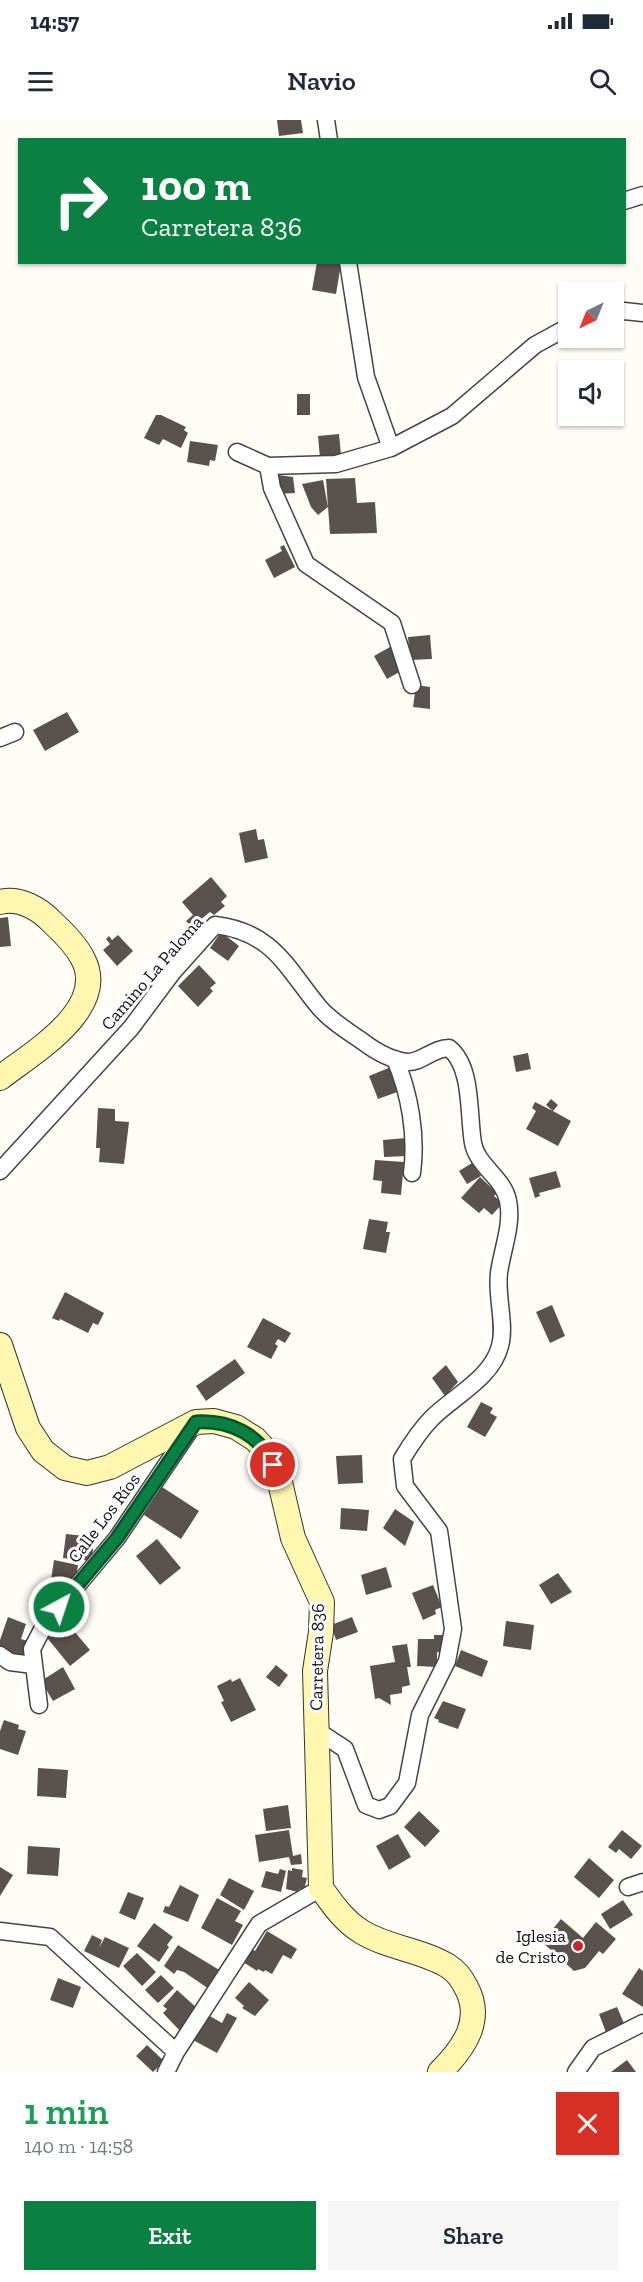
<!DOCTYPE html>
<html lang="en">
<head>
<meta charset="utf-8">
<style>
  body { margin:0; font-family:"Zilla Slab",serif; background:#f6f6f7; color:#1f2937; height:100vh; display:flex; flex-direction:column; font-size:22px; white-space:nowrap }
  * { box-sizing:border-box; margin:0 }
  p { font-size:20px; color:#747a83 }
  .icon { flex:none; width:33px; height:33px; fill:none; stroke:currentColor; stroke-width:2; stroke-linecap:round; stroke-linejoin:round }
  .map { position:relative; height:1952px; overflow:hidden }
  .sheet { display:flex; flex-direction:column; background:#fff; flex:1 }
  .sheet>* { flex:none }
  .top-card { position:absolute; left:18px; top:18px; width:608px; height:126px; border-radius:0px; box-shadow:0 2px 4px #0004; background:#0b8043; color:#fff; overflow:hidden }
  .needle { width:39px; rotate:223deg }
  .fabs { position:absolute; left:558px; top:162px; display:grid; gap:12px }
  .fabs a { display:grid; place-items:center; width:66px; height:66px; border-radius:0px; background:#fff; box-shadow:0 2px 4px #0004; font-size:30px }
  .pin { position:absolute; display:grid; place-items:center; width:51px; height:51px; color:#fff; margin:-26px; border:3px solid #fff; border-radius:50%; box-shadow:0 2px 6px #0007 }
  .me { position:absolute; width:66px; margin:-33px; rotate:40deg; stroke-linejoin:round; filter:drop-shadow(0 0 4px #0008) }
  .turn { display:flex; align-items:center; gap:21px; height:126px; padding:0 24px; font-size:27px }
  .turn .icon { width:78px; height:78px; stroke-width:2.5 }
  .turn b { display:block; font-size:42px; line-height:51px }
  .round { display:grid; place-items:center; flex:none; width:63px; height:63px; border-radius:0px; background:#f6f6f7 }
  .summary { display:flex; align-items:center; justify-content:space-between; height:102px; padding:0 24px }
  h1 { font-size:36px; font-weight:600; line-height:45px; color:#1e9e55 }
  .button { display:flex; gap:12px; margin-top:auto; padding:12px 24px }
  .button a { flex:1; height:69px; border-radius:0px; background:#0b8043; color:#fff; font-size:24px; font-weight:600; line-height:69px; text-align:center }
  .button a+a { background:#f6f6f7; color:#1f2937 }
  .status { display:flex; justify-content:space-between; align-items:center; height:42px; padding:0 30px; background:#fff; direction:ltr }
  .status svg { height:16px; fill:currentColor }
  header { display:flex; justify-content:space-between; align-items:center; height:78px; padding:0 24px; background:#fff; font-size:27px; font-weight:600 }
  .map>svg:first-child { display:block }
</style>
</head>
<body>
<div class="status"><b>14:57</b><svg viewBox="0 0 49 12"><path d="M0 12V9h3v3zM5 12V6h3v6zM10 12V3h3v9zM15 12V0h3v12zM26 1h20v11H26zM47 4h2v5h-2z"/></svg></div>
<header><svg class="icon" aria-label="menu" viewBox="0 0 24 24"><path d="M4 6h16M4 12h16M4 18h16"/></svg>Navio<svg class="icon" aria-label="search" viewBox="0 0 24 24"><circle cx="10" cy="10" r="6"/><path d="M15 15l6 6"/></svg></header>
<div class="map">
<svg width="643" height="1952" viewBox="0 0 643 1952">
  <rect width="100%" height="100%" fill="#fffdf5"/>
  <path fill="#5a524d" d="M277,0H301L303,13L279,16Z
    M317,142L341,144L336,174L312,170Z
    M297,274H310V295H297Z
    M156,295H161L186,307L184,310L188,313L181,328L163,319L159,325L144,318Z
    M339,314L341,335L320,338L318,316Z
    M190,321L218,325L215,341L210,340L209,346L187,342Z
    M270,354L293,357L295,373L277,374Z
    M355,358L357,383L375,382L377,413L330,414L326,359Z
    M323,360L328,387L318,395L311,387L302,364Z
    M284,425L295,447L274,458L265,440L282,431L280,427Z
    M430,515L432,539L410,540L408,517Z
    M390,527L403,550L387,559L374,536Z
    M416,565L430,567V589L413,587Z
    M67,592L79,612L45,631L33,610Z
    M256,709L258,720L264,719L268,738L245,743L239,713Z
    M211,757L227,776L221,782L225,786L214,795L210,792L199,801L201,804L194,810L186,801L193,795L182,782Z
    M8,797L11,826L0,827V798Z
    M221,812L239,826L228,841L210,828Z
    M118,815L133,831L117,846L103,830L110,824L106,819L109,816L112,820Z
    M199,845L216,863L210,868L213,871L198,887L178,866Z
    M528,933L531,949L516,952L513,936Z
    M391,947L400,971L378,979L369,956Z
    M551,979L558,985L553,991L571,1001L558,1026L526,1009L536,991L532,988L535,982L553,991L546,985Z
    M98,988L115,989V1001L129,1002L124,1044L99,1042L100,1028H96Z
    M406,1018L407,1036L384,1037L383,1020Z
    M375,1040L404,1042L401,1075L381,1073L382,1061L373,1060Z
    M472,1043L481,1056L467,1064L459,1051Z
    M556,1051L561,1067L539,1073L540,1076L535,1078L529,1058Z
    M480,1057L497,1073L494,1076L503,1083L492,1095L484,1088L479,1093L461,1078Z
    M369,1099L388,1102L386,1112H390L386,1133L363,1129Z
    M65,1172L104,1193L98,1205L93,1203L88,1213L60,1199L59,1201L52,1198Z
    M552,1185L565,1216L550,1223L536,1192Z
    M263,1198L291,1213L285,1223L278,1219L275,1224L278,1226L271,1239L247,1227Z
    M235,1239L245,1253L206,1281L196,1266Z
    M446,1245L458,1262L445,1276L432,1258Z
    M481,1282L493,1288L490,1293L497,1297L485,1317L467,1307Z
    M362,1335L363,1363L338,1364L336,1336Z
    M162,1367L199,1391L181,1419L144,1395Z
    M341,1388L369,1390L367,1411L340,1409Z
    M395,1389L414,1402L405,1426L383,1408Z
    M66,1414L94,1417L92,1441L63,1438Z
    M157,1419L181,1448L160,1465L136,1436Z
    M54,1440L78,1445L75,1465L51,1460Z
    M386,1447L392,1467L366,1475L361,1455Z
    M558,1453L572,1472L551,1484L539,1465Z
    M433,1465L442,1487L435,1490L436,1494L423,1500L412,1473Z
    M8,1497L26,1504L21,1519L28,1521L21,1541L0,1531V1520Z
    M352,1497L358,1512L336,1520L331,1505Z
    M63,1498L90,1530L70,1546L44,1514Z
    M506,1501L534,1505L531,1530L503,1526Z
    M434,1515H444L443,1533L437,1532V1547L417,1546L418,1519H434Z
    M407,1524L411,1547H407L410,1565L402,1567V1573L390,1575L391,1585L379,1578L375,1579L370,1546L395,1542L392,1526Z
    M461,1530L488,1541L482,1557L455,1546Z
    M276,1545L288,1555L279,1567L266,1557Z
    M63,1547L75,1569L53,1581L41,1561Z
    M240,1558L256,1590L231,1602L221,1582L224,1581L217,1566L231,1559L232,1562Z
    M443,1581L466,1589L458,1609L438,1602L439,1600L434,1598Z
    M4,1600L19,1605L18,1609L26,1611L18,1635L0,1629V1611Z
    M38,1648L68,1650L66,1678L37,1676Z
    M288,1685L291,1708L266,1711L263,1689Z
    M419,1691L440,1711L425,1727L404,1707Z
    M289,1710L293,1736L301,1734L302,1744L291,1745L289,1737L259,1742L255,1715Z
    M622,1710L642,1726L631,1739L619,1729L616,1733L608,1727Z
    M398,1714L411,1737L389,1750L376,1726Z
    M28,1726L60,1728L58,1756L27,1754Z
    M589,1738L614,1760L599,1778L574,1757Z
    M0,1747L13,1755L0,1776Z
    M292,1748L303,1750L302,1757L307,1758L304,1770L299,1769L298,1772L286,1769L288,1750L292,1751Z
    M280,1749L286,1751L281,1772L261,1767L266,1751L278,1754Z
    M229,1758L254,1771L244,1790L220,1775Z
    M180,1765L199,1775L188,1802L163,1792L165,1786L169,1787Z
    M128,1772L144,1778L135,1800L119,1793Z
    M217,1778L241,1791L235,1801L243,1805L232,1825L201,1808Z
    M623,1780L633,1795L610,1809L601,1794Z
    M561,1799L583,1818L596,1802L616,1819L603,1834L599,1831L585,1848L574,1851L542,1822Z
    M154,1803L173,1817L167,1825L169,1827L159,1842L137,1826Z
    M267,1811L297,1829L291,1839L283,1835L272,1854L265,1850L264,1852L258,1849L257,1851L243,1842L251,1828L255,1831Z
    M92,1815L102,1820L99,1828L105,1817L129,1828L119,1848L84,1831Z
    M178,1825L221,1851L209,1869L184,1852L177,1850L174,1854L164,1846Z
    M137,1833L156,1852L142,1866L123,1846Z
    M639,1848L643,1851V1887L622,1874Z
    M161,1855L174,1868L158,1883L145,1870Z
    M58,1858L81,1867L73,1888L50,1880Z
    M249,1862L269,1880L255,1896L242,1888L244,1886L235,1878Z
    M177,1870L199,1890L181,1912L163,1893L167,1889L163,1886Z
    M617,1887L626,1908L607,1915L599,1894Z
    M227,1893L237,1898L217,1933L193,1920L208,1895L222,1903Z
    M147,1925L164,1941L153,1952L136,1936Z
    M627,1940L636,1952H611Z"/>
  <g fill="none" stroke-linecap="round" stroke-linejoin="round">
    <defs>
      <path id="street" d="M326,0L329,20
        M624,81L643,75
        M348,142L366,257L391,328
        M614,194L624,191L643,193
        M237,332L268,346L336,344L391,328L452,296L535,225L568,207
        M268,346L272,368L306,444L392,503L412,565
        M0,618L15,612
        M395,939C410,974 417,1016 412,1053
        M0,1051L131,908L172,853L215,805C273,812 286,847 319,887C330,900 347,911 362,921C375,931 391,940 407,942C421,943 433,928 449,928C473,947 468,994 473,1023C477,1046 504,1058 508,1081C513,1104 502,1130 499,1153C496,1176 506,1205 500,1226C492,1258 454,1276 432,1298C420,1310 411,1324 402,1339L405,1366L439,1411L453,1509L447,1541L420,1595L407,1663L390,1686L379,1690L366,1685L345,1629L316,1610
        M0,1535L10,1542L33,1545
        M39,1585L32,1529L45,1504L117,1418L194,1304
        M628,1767L643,1762
        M0,1811L50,1817L176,1932
        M166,1952L176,1932L259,1804L321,1768
        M576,1952L593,1928L643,1903"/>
      <path id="secondary" d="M0,782C20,777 40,789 53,803C64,813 76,825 83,839C109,889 32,933 0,958
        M0,1225L28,1308L43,1331L65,1348L87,1353L110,1347L196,1302L214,1301L236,1307L255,1319L268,1333L279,1358L293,1418L322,1482L321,1512L315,1551L321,1768C333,1785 344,1801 362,1812C388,1828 422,1830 448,1846C456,1851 462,1859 466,1867C484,1900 464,1928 440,1952"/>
    </defs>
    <use href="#street" stroke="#444" stroke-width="19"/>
    <use href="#secondary" stroke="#333" stroke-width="26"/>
    <use href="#street" stroke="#fff" stroke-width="16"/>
    <use href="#secondary" stroke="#fff6b0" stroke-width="24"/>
  </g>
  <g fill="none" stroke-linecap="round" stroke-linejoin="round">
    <defs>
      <path id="route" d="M59,1487L117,1418L196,1302C229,1300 260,1314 273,1345"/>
    </defs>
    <use href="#route" stroke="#07532c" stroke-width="15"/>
    <use href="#route" stroke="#0b8043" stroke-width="10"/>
  </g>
  <circle fill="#c4262e" stroke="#fff" stroke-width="2" cx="578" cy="1826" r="6"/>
  <g text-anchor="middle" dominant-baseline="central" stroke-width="6" stroke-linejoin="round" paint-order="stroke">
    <g font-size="18" fill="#111" stroke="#fff">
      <text transform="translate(152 853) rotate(-49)">Camino La Paloma</text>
      <text transform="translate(104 1398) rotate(-53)">Calle Los Ríos</text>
      <text transform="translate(317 1537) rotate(-89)">Carretera 836</text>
    </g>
    <g font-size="18" fill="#111" stroke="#fff" text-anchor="end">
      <text x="566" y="1816">Iglesia<tspan x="566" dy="21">de Cristo</tspan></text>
    </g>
  </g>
</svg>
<div class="fabs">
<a><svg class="needle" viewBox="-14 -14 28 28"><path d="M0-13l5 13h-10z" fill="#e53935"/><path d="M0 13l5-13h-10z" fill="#747a83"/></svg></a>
<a><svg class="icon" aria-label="sound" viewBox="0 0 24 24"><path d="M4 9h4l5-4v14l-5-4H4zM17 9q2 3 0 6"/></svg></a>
</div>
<div class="pin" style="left:273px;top:1345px;background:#d93025"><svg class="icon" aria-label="arrive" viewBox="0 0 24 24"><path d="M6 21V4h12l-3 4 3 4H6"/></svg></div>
<svg class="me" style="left:59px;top:1487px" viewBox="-20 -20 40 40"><circle r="17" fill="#0b8043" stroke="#fff" stroke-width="3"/><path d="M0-11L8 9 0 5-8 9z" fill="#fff"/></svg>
<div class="top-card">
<div class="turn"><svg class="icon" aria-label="right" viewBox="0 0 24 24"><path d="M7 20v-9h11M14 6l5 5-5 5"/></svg><div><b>100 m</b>Carretera 836</div></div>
</div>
</div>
<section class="sheet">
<div class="summary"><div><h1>1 min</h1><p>140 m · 14:58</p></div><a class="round" style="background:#d93025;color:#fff"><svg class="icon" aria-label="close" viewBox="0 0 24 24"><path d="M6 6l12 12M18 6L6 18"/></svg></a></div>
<div class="button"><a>Exit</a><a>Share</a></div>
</section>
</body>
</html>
